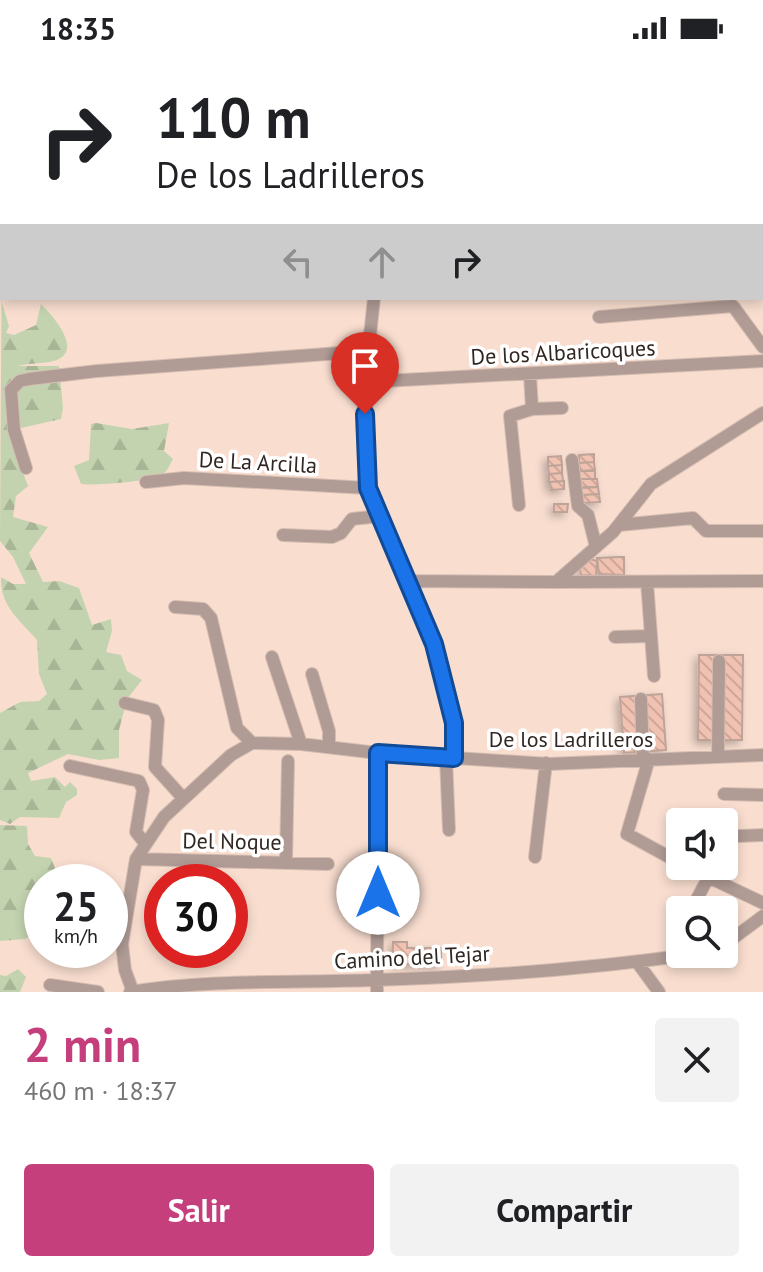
<!DOCTYPE html>
<html lang="es">
<head>
<meta charset="utf-8">
<style>
  body { margin:0; font-family:"PT Sans",sans-serif; background:#f2f2f2; color:#202124; height:100vh; display:flex; flex-direction:column; font-size:30px; white-space:nowrap }
  * { box-sizing:border-box; margin:0 }
  p { font-size:26px; color:#757577 }
  .icon { flex:none; width:44px; height:44px; fill:none; stroke:currentColor; stroke-width:2; stroke-linecap:round; stroke-linejoin:round }
  .map { position:relative; height:936px; overflow:hidden }
  .side { display:flex; flex-direction:column; background:#fff; flex:1 }
  .side>* { flex:none }
  .top-card { position:absolute; left:0px; top:0px; width:764px; height:244px; box-shadow:0 4px 12px #0003; background:#fff; color:#202124; overflow:hidden }
  .fabs { position:absolute; left:666px; top:752px; display:grid; gap:16px }
  .fabs a { display:grid; place-items:center; width:72px; height:72px; border-radius:8px; background:#fff; box-shadow:0 4px 12px #0003; font-size:40px }
  .speed { position:absolute; left:24px; top:808px; display:flex; gap:16px; font-size:40px; font-weight:700; text-align:center }
  .speed>* { display:grid; place-content:center; width:104px; height:104px; border-radius:50%; background:#fff; box-shadow:0 4px 12px #0003; line-height:1 }
  .speed small { font-size:20px; font-weight:400 }
  .speed .limit { border:12px solid #d22; background:#fff; color:#111 }
  .pin { position:absolute; display:grid; place-items:center; width:68px; height:68px; color:#fff; margin:-82px -34px; border-radius:50% 50% 50% 0; rotate:-45deg; box-shadow:0 0 8px #0007 }
  .pin .icon { rotate:45deg }
  .me { position:absolute; width:88px; margin:-44px; rotate:0deg; stroke-linejoin:round; filter:drop-shadow(0 0 6px #0008) }
  .turn { display:flex; align-items:center; gap:28px; height:168px; padding:0 24px; font-size:36px }
  .turn .icon { width:104px; height:104px; stroke-width:2.5 }
  .turn b { display:block; font-size:56px; line-height:68px }
  .lanes { display:flex; align-items:center; height:76px; padding:0 24px; background:#0003; justify-content:center; gap:40px; direction:ltr }
  .lanes .off { opacity:.35 }
  .round { display:grid; place-items:center; flex:none; width:84px; height:84px; border-radius:8px; background:#f2f2f2 }
  .head { display:flex; align-items:center; justify-content:space-between; height:136px; padding:0 24px }
  h1 { font-size:48px; font-weight:800; line-height:60px; color:#c63f7d }
  .action { display:flex; gap:16px; margin-top:auto; padding:16px 24px }
  .action a { flex:1; height:92px; border-radius:8px; background:#c63f7d; color:#fff; font-size:32px; font-weight:800; line-height:92px; text-align:center }
  .action a+a { background:#f2f2f2; color:#202124 }
  .status { display:flex; justify-content:space-between; align-items:center; height:56px; padding:0 40px; background:#fff; direction:ltr }
  .status svg { height:22px; fill:currentColor }
  .map>svg:first-child { display:block }
</style>
</head>
<body>
<div class="status"><b>18:35</b><svg viewBox="0 0 49 12"><path d="M0 12V9h3v3zM5 12V6h3v6zM10 12V3h3v9zM15 12V0h3v12zM26 1h20v11H26zM47 4h2v5h-2z"/></svg></div>
<div class="map">
<svg width="763" height="936" viewBox="0 0 763 936">
  <defs>
    <pattern id="forest-firs" width="22" height="20" patternUnits="userSpaceOnUse" patternTransform="scale(2)"><rect width="22" height="20" fill="#c3d3af"/><path d="M5 1l3.5 6h-7zM16 11l3.5 6h-7z" fill="#a8b596"/></pattern>
    <pattern id="building-back-hatch" width="6" height="6" patternUnits="userSpaceOnUse" patternTransform="scale(2)"><rect width="6" height="6" fill="#f1c2b1"/><path d="M-1 5l2 2M0 0l6 6M5-1l2 2" fill="none" stroke="#cfa798"/></pattern>
    <filter id="shadow"><feDropShadow dx="-3.5" dy="3.5" stdDeviation="4" flood-color="#0004"/></filter>
  </defs>
  <rect width="100%" height="100%" fill="#f9ded0"/>
  <path fill="url(#forest-firs)" d="M2,163V247L9,270L6,277L14,279L36,269L41,248C54,261 88,299 49,306C39,308 28,307 18,310H59L63,352L61,363L21,372L12,387L28,430L16,440L13,461L48,471L29,497L43,526L59,525L79,532L92,569L111,563L112,575L106,596L121,599L127,615L142,624L127,643L119,674V702L99,704L68,698L28,717L31,725L55,721L65,731L70,726L77,733V739L66,746L59,762L20,761L10,768L0,764V657L20,646L39,645L47,638L39,618L37,584C19,563 0,550 1,521L13,528H26L13,501L0,485Z
    M96,367L132,373L169,367L164,395L173,403C170,408 168,415 162,419C153,425 92,430 81,428L74,410L89,404L91,368Z
    M0,769L27,770L28,788L35,800L51,802L55,812L54,826H42L38,875L25,883L0,885Z
    M18,913L26,921L20,936H0V919L6,920Z"/>
  <g fill="none" stroke-linecap="round" stroke-linejoin="round">
    <path stroke="#afc4eb" stroke-width="2" d="M655,0L656,2
      M762,240L763,241"/>
  </g>
  <path fill="url(#building-back-hatch)" stroke="#bea399" stroke-width="2" filter="url(#shadow)" d="M594,398V406L579,407V399Z
    M561,400L562,409L548,410V401Z
    M594,406L595,414L580,415L579,407Z
    M562,409V417L549,418L548,410Z
    M580,415H595V423H580Z
    M562,417L563,425L549,426V418Z
    M581,423H597L598,431H581Z
    M564,425V433L551,434L550,426Z
    M598,431L599,438L582,439V432Z
    M599,438L600,446L583,447V439Z
    M554,448H568L567,456H554Z
    M619,501H624V519L599,518L597,502Z
    M590,503L597,505L596,520L581,519L580,513Z
    M699,599H743L742,684H698Z
    M662,638L666,694L624,697L620,641Z
    M393,886H407V892H441V909L393,908Z"/>
  <g fill="none" stroke-linecap="round" stroke-linejoin="round">
    <defs>
      <path id="minor" d="M43,0L44,2
        M203,0L204,2
        M386,0V2
        M762,44L763,43
        M374,242L365,326L368,432L434,588L454,667V702
        M599,261L733,250L763,291
        M530,319L532,353
        M365,326L763,305
        M572,404L578,450L588,459L596,491
        M26,412L14,374L11,334L20,325L29,323L97,315L367,295
        M146,426L184,422L368,432
        M519,449L510,360L532,353L562,352
        M619,469L693,462L706,475H763
        M283,479L332,481L341,477L352,463L380,460
        M410,525L556,526L613,476L651,428L763,357
        M556,526L763,525
        M647,526L654,620
        M175,551L203,553L211,562L237,672L252,687
        M615,581L651,580
        M272,601L301,688
        M312,618L329,675V691
        M641,643L643,703
        M125,647L154,654L158,664L155,711L183,742
        M718,700L719,605
        M446,702L449,774
        M649,703L627,778L680,807
        M70,710L139,725L143,734L136,776L144,786
        M724,738L763,739
        M739,780L763,779
        M535,801L546,707
        M136,803L328,808
        M286,806L288,705
        M685,810L763,847
        M691,854L708,822
        M724,889L763,860
        M637,906L659,936
        M50,929L98,936
        M130,936C210,923 293,927 373,924C481,921 589,913 695,898
        M133,936L125,914L122,888L136,803L164,761L231,699L252,687L301,688L378,697L549,708L763,699
        M377,936L378,697"/>
    </defs>
    <use href="#minor" stroke="#d5bdb1" stroke-width="14"/>
    <use href="#minor" stroke="#b09b95" stroke-width="12"/>
  </g>
  <g fill="none" stroke-linecap="round" stroke-linejoin="round">
    <defs>
      <path id="route" d="M365,358L368,432L434,588L454,667V702L378,697V837"/>
    </defs>
    <use href="#route" stroke="#114b97" stroke-width="20"/>
    <use href="#route" stroke="#1a73e8" stroke-width="14"/>
  </g>
  <g text-anchor="middle" dominant-baseline="central" stroke-width="7" stroke-linejoin="round" paint-order="stroke">
    <g font-size="22" fill="#312722" stroke="#fff">
      <text transform="translate(563 296) rotate(-3)">De los Albaricoques</text>
      <text transform="translate(258 406) rotate(3)">De La Arcilla</text>
      <text x="571" y="683">De los Ladrilleros</text>
      <text transform="translate(232 785) rotate(1)">Del Noque</text>
      <text transform="translate(412 901) rotate(-3)">Camino del Tejar</text>
    </g>
  </g>
</svg>
<div class="fabs">
<a><svg class="icon" aria-label="sound" viewBox="0 0 24 24"><path d="M4 9h4l5-4v14l-5-4H4zM17 9q2 3 0 6"/></svg></a>
<a><svg class="icon" aria-label="search" viewBox="0 0 24 24"><circle cx="10" cy="10" r="6"/><path d="M15 15l6 6"/></svg></a>
</div>
<div class="speed"><div>25<small>km/h</small></div><div class="limit">30</div></div>
<div class="pin" style="left:365px;top:358px;background:#d93025"><svg class="icon" aria-label="arrive" viewBox="0 0 24 24"><path d="M6 21V4h12l-3 4 3 4H6"/></svg></div>
<svg class="me" style="left:378px;top:837px" viewBox="-20 -20 40 40"><circle r="19" fill="#fff"/><path d="M0-13L10 11 0 6-10 11z" fill="#1a73e8"/></svg>
<div class="top-card">
<div class="turn"><svg class="icon" aria-label="right" viewBox="0 0 24 24"><path d="M7 20v-9h11M14 6l5 5-5 5"/></svg><div><b>110 m</b>De los Ladrilleros</div></div>
<div class="lanes"><svg class="icon off" aria-label="left" viewBox="0 0 24 24"><path d="M17 20v-9H6M10 6l-5 5 5 5"/></svg><svg class="icon off" aria-label="ahead" viewBox="0 0 24 24"><path d="M12 20V5M6 11l6-6 6 6"/></svg><svg class="icon" aria-label="right" viewBox="0 0 24 24"><path d="M7 20v-9h11M14 6l5 5-5 5"/></svg></div>
</div>
</div>
<section class="side">
<div class="head"><div><h1>2 min</h1><p>460 m · 18:37</p></div><a class="round"><svg class="icon" aria-label="close" viewBox="0 0 24 24"><path d="M6 6l12 12M18 6L6 18"/></svg></a></div>
<div class="action"><a>Salir</a><a>Compartir</a></div>
</section>
</body>
</html>
